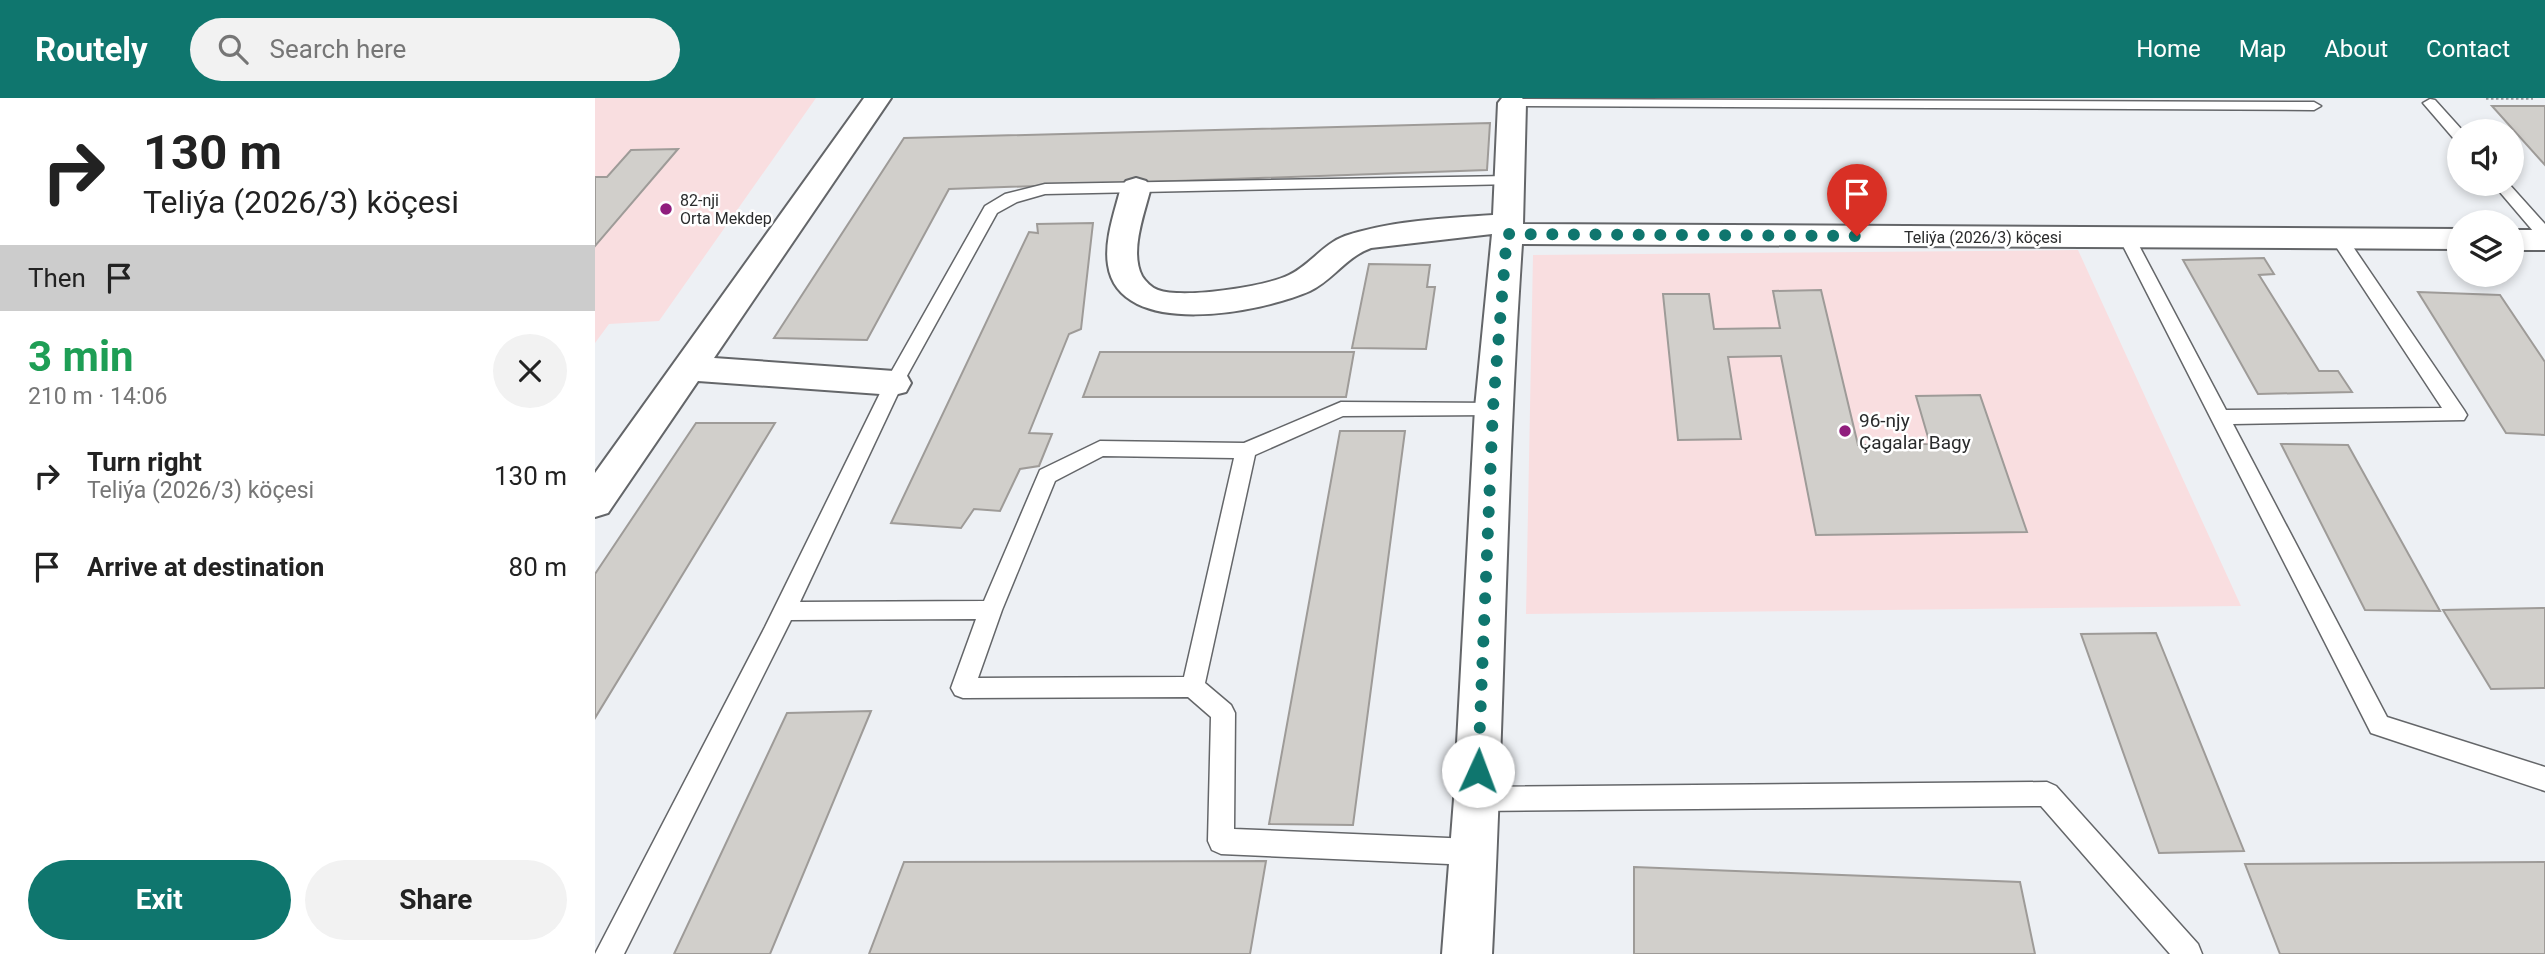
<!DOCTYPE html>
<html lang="en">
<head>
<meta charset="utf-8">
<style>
  body { margin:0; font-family:Roboto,sans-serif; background:#f2f2f2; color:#222; height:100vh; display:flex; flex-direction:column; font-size:26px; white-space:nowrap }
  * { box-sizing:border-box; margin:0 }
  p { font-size:23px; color:#767676 }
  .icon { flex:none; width:38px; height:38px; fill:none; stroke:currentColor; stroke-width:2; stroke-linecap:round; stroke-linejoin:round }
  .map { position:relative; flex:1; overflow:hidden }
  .drawer { display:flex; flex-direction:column; background:#fff; width:595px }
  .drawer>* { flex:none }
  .guide { background:#fff; color:#222; overflow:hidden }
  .controls { position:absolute; left:1852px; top:21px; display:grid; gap:14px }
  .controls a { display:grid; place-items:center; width:77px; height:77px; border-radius:50%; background:#fff; box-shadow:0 4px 10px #0003; font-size:35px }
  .pin { position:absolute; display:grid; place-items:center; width:60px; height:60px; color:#fff; margin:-72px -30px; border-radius:50% 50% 50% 0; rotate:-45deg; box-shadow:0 0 7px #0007 }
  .pin .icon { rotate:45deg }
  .me { position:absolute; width:77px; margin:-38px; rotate:2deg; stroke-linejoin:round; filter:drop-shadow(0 0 5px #0008) }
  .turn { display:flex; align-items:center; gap:24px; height:147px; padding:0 28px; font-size:32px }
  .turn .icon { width:91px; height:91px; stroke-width:2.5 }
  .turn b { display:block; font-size:49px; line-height:60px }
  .then { display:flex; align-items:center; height:66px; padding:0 28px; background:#0003; gap:14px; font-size:26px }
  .round { display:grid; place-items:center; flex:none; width:74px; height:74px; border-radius:37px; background:#f2f2f2 }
  .head { display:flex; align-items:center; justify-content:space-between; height:119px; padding:0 28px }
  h1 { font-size:42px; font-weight:700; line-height:52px; color:#1e9e55 }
  .cta { display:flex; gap:14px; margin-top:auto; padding:14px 28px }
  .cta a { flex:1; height:80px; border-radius:42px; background:#0f766e; color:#fff; font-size:28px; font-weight:700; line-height:80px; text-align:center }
  .cta a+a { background:#f2f2f2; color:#222 }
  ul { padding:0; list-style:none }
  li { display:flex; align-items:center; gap:21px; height:91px; padding:0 28px }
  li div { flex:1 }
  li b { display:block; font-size:26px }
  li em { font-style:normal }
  header { display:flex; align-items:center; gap:42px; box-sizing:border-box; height:98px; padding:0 35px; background:#0f766e; color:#fff }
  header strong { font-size:33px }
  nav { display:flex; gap:38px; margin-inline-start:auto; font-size:24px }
  .search { width:490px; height:63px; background:#f2f2f2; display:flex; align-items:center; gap:18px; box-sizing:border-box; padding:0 24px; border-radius:38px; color:#767676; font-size:26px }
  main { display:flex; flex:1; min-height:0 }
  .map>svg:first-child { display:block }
</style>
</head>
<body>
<header>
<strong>Routely</strong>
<div class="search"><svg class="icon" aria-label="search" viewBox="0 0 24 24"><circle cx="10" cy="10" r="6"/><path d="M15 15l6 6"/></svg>Search here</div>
<nav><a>Home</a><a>Map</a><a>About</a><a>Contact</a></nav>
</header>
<main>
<section class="drawer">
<div class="guide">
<div class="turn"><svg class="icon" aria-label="right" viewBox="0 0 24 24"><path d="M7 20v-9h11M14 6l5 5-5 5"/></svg><div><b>130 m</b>Teliýa (2026/3) köçesi</div></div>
<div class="then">Then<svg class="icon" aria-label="arrive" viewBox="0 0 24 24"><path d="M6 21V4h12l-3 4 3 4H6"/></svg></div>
</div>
<div class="head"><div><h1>3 min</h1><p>210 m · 14:06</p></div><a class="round"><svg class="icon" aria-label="close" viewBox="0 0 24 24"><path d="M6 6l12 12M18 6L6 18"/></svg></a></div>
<ul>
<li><svg class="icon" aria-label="right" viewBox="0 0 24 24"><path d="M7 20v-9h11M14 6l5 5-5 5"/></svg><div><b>Turn right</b><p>Teliýa (2026/3) köçesi</p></div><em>130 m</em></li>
<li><svg class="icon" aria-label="arrive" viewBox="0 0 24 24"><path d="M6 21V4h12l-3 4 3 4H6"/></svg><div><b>Arrive at destination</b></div><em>80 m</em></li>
</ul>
<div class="cta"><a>Exit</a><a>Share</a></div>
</section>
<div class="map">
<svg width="1950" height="856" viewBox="0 0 1950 856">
  <rect width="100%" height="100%" fill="#edf0f4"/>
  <path fill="#f9dee0" d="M0,0H221L64,223L14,226L0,245Z
    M1483,152L1646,508L931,516L938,157Z"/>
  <path fill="#d1cfcb" stroke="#9e9b98" stroke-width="2" d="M1897,8H1950V67Z
    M895,25L892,72L354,91L272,242L179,240L309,40Z
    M83,51L0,148V79H12L36,52Z
    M498,125L486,231L474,236L434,335L457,336L444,368L425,371L405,413L379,411L366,430L296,425L434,134L443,135L442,126Z
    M1669,160L1679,176L1664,177L1724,273H1743L1757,294L1663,296L1588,162Z
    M774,166L835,167L832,189H840L831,251L757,250Z
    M1226,192L1263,347L1335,346L1321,298L1385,297L1432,434L1221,437L1186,258L1133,259L1146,341L1083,342L1068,196H1114L1119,231L1185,230L1178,193Z
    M1823,194L1905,197L1950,264V337L1911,335Z
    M505,254H759L751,299H488Z
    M101,325H180L0,620V476Z
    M745,333H810L758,727L674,726Z
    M1686,346L1753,347L1845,513L1770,512Z
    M1950,510V590L1896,591L1848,512Z
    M1561,535L1649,753L1564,755L1486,536Z
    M276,613L175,856H79L192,615Z
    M671,763L655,856H274L309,764Z
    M1950,764V856H1685L1650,766Z
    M1039,769L1425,784L1440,856H1039Z"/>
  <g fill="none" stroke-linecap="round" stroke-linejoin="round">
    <defs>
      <path id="service" d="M917,1L1719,4L1726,8L1719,12L912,8L910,5Z
        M1835,1L1840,2L1868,33H1864V43L1859,41L1828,5Z
        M914,78L922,83L920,86L450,96L422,104L402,115L308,285L205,504L389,503L445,372L505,343L649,345L746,304L905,305L908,310L905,315L898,317L748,318L660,357L610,585L636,607L640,615L639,731L877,741L886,745L890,754L886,763L877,767L626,756L617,752L613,743L616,619L593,599L368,600L360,597L356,590L381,521L196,522L29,856H0L170,529L290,285L390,108L410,96L450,86ZM508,358L639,360L589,579L383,580L407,512L460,383Z
        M1898,86H1914L1950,126V141L1944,140Z
        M1532,135L1540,140L1631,312L1847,310L1736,141L1744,136L1750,137L1869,312L1872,317L1869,322L1638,326L1792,619L1950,669V693L1776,635L1524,140Z
        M1452,684L1461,688L1603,846L1607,856H1575L1446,708L882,713L873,709L869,701L873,693L882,689Z"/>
      <path id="minor" d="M269,0H296L119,260L299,273L311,276L316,285L311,294L299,297L103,283L13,415L0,419V375Z
        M907,0H927L931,5L928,126L1864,131V151L927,146C911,382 909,619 897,856H847L859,701L880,310L897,136L776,150C751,159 738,182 715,193C668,214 524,243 513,167C509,142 520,113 526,89L531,83L541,80L551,83L556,89C550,114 534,153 547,178C550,183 557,190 563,192C588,201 669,189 694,177C715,167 728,146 750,138C794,123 851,120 898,117L903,5Z
        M1916,132H1950V152H1916Z"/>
    </defs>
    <use href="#service" stroke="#646669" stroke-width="3"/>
    <use href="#minor" stroke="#646669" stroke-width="4"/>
    <path stroke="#97999c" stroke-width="3.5" stroke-dasharray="2.5 2.5" stroke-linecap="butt" d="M1891,0H1938"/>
    <use href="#service" fill="#fff" fill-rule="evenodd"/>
    <use href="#minor" fill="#fff" fill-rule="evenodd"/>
  </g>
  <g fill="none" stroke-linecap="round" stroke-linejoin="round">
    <path stroke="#0f766e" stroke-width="12" stroke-dasharray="0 21.6" d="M883,673L898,310L912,136L1262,138"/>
  </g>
  <g fill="#901d7d" stroke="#fff" stroke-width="2.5">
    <circle cx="71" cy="111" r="7"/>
    <circle cx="1250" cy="333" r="7"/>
  </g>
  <g text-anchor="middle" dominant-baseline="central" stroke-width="5" stroke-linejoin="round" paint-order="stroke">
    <g font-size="16" fill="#2a2b2c" stroke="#fff" text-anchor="start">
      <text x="85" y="102">82-nji<tspan x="85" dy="18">Orta Mekdep</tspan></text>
    </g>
    <g font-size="16" fill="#2a2b2c" stroke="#fff">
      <text x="1388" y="139">Teliýa (2026/3) köçesi</text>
    </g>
    <g font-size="19" fill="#2a2b2c" stroke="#fff" text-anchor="start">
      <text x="1264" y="322">96-njy<tspan x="1264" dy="22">Çagalar Bagy</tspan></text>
    </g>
  </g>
</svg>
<div class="controls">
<a><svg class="icon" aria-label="sound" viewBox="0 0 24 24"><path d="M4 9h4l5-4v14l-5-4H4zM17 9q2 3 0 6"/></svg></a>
<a><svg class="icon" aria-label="layers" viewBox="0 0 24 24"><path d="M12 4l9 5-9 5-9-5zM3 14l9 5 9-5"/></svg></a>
</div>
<div class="pin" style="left:1262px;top:138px;background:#d93025"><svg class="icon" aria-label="arrive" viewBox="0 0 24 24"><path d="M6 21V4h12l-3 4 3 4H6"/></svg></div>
<svg class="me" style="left:883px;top:673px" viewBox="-20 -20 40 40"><circle r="19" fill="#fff"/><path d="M0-13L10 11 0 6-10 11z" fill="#0f766e"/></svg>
</div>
</main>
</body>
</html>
